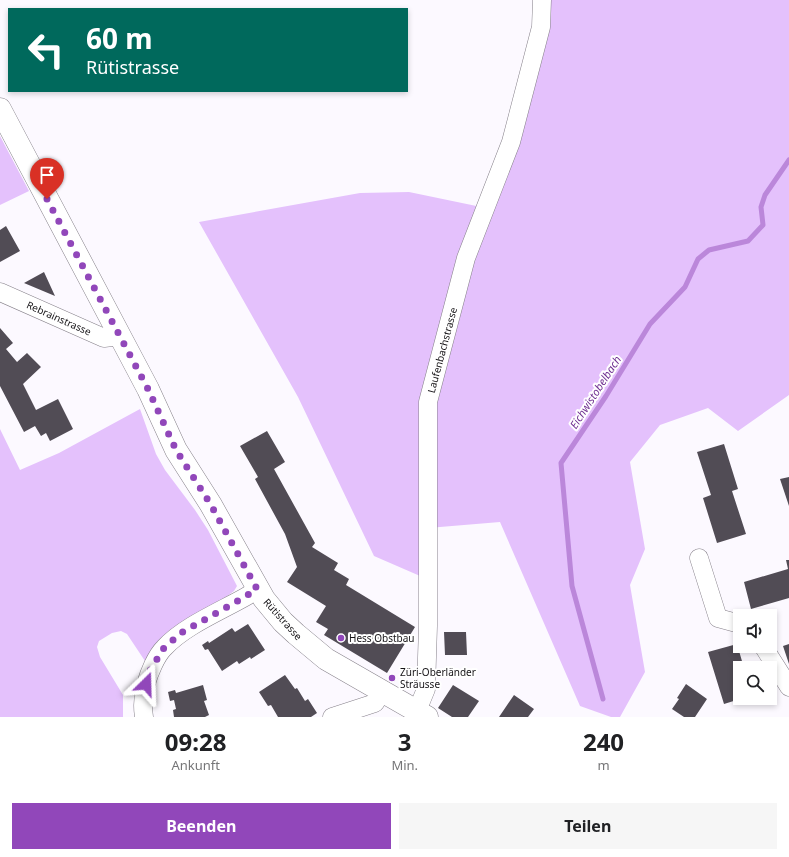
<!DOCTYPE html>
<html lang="de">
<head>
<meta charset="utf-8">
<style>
  body { margin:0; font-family:"Noto Sans",sans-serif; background:#f6f6f6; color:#202124; height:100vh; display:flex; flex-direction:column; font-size:15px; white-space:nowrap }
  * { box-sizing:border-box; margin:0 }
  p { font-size:13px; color:#757577 }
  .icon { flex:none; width:22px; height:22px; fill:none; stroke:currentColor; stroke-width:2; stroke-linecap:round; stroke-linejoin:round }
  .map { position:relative; height:717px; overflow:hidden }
  .details { display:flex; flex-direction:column; background:#fff; flex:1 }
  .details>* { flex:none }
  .guide { position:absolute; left:8px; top:8px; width:400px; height:84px; border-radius:0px; box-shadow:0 2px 6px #0003; background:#00695c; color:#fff; overflow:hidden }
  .controls { position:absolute; left:733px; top:609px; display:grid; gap:8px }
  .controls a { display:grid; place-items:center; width:44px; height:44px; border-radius:0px; background:#fff; box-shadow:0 2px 6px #0003; font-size:20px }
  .pin { position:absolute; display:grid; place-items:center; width:34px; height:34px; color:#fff; margin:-41px -17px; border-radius:50% 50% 50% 0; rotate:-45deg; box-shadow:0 0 4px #0007 }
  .pin .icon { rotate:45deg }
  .me { position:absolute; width:44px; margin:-22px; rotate:22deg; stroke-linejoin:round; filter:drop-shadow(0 0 3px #0008) }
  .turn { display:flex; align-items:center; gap:14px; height:84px; padding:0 12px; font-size:18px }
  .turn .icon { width:52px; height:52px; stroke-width:2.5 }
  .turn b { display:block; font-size:28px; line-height:34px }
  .eta { display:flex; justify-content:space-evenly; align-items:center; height:68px; text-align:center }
  .eta b { font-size:24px; font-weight:700; line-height:28px }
  .button { display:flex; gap:8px; margin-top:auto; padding:8px 12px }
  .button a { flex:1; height:46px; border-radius:0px; background:#9147ba; color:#fff; font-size:16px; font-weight:700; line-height:46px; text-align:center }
  .button a+a { background:#f6f6f6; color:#202124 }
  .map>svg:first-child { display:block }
</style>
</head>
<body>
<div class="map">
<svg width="789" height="717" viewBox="0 0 789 717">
  <rect width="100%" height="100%" fill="#fcf9ff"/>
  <path fill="#e4c1fc" d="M542,0H789V395L738,431L708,408L660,425L630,462L645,549L630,585L645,672L620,717H611L580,706L500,522L428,528L427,579L374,556L298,397L199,222L360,193L409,192L486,208Z
    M0,136L29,191L0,205Z
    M140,409L156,454L165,470L195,510L208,530L237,586L234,591L215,605L159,641L145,661L127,634L121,631L112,633L99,641L97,647L100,657L123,695V717H0V429L20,470L59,453Z"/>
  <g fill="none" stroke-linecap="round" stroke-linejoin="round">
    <path stroke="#bb87da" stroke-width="5" d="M603,699L572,586L561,463L606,396L650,324L685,287L698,259L709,250L748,241L763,225L761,207L765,195L789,160"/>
  </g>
  <path fill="#514c55" d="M6,226L20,251L0,262V230Z
    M44,272L55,296L24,283Z
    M0,328L13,343L6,349L17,362L27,353L41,367L23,384L36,410L58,399L73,429L50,441L46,433L41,436L35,426L24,432L0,386Z
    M267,431L285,462L274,469L315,543L312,547L338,563L334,570L349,579L346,585L415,627L387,673L324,635L328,629L316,622L326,606L287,582L297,567L285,534L255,479L258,477L240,446Z
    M724,444L738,489L732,491L746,534L717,543L703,498L711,495L697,452Z
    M789,477V506L780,479Z
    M786,560H789V598L751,609L744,582L788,569Z
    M248,624L265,650L251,659L250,657L239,664L237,661L222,671L208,649L205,650L202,645L208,641L209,643L232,628L235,632Z
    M444,632H466L467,655H445Z
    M737,644L744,668H740V699L724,704L708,652Z
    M789,644V664L783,646Z
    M285,675L295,689L297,688L305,701L308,699L317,713L311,717H278L271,705L268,706L259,692Z
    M686,684L707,699L695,717H684L672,709L679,699L677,698Z
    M203,685L207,700L204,701L209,715L205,717H174L173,710L176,709L174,700L170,701L168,692L175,690L176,693Z
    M453,685L479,701L468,717H452L438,708Z
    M514,695L534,709L528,717H499Z"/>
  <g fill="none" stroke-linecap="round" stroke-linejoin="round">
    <defs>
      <path id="minor" d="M0,292L104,338L120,336
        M699,558L718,618L740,624
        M763,646L789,687
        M417,711L426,689L428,626V402L466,258L511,142L541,27L542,0
        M144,717C142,705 143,695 146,684C149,673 156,656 164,648C184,626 221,611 247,596L257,589
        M332,717L375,703L382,692"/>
      <path id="major" d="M0,109L148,389L176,450L211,505L264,599L283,622L296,634L326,659L427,717"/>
    </defs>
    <use href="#minor" stroke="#86818a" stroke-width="19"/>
    <use href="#major" stroke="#86818a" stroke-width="23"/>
    <use href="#minor" stroke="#fff" stroke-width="18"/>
    <use href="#major" stroke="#fff" stroke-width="22"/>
  </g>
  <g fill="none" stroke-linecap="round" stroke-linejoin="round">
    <path stroke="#9147ba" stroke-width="7" stroke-dasharray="0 12.6" d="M47,199L148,389L176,450L211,505L257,589L243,598L181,633L163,649L148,674L146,684"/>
  </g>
  <g fill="#9147ba" stroke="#fff" stroke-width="1.5">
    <circle cx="341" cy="638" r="4"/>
    <circle cx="392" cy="678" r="4"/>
  </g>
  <g text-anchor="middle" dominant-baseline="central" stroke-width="4" stroke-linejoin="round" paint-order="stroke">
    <g font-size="10" fill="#151316" stroke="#fff">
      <text transform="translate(59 318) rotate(24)">Rebrainstrasse</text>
      <text transform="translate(442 350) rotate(-75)">Laufenbachstrasse</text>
      <text transform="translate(283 619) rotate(48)">Rütistrasse</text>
    </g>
    <g font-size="10" fill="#151316" stroke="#fff" text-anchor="start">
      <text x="349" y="638">Hess Obstbau</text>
      <text x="400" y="672">Züri-Oberländer<tspan x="400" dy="12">Sträusse</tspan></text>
    </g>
    <g font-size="11" font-style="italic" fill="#6f2f91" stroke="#fff">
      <text transform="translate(595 392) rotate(-57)">Eichwistobelbach</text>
    </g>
  </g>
</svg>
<div class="controls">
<a><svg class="icon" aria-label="sound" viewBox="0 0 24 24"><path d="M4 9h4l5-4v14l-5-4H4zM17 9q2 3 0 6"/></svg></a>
<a><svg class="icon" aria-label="search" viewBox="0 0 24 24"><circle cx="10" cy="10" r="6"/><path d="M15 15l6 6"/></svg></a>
</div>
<div class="pin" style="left:47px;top:199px;background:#d93025"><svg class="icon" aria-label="arrive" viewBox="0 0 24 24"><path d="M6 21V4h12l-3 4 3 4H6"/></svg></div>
<svg class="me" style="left:146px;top:684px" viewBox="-20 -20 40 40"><path d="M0-17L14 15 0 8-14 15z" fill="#9147ba" stroke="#fff" stroke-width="4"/></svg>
<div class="guide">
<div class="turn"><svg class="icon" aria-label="left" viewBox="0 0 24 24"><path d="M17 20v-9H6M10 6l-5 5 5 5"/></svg><div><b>60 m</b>Rütistrasse</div></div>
</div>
</div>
<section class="details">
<div class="eta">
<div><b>09:28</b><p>Ankunft</p></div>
<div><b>3</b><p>Min.</p></div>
<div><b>240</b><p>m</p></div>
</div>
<div class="button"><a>Beenden</a><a>Teilen</a></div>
</section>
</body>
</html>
